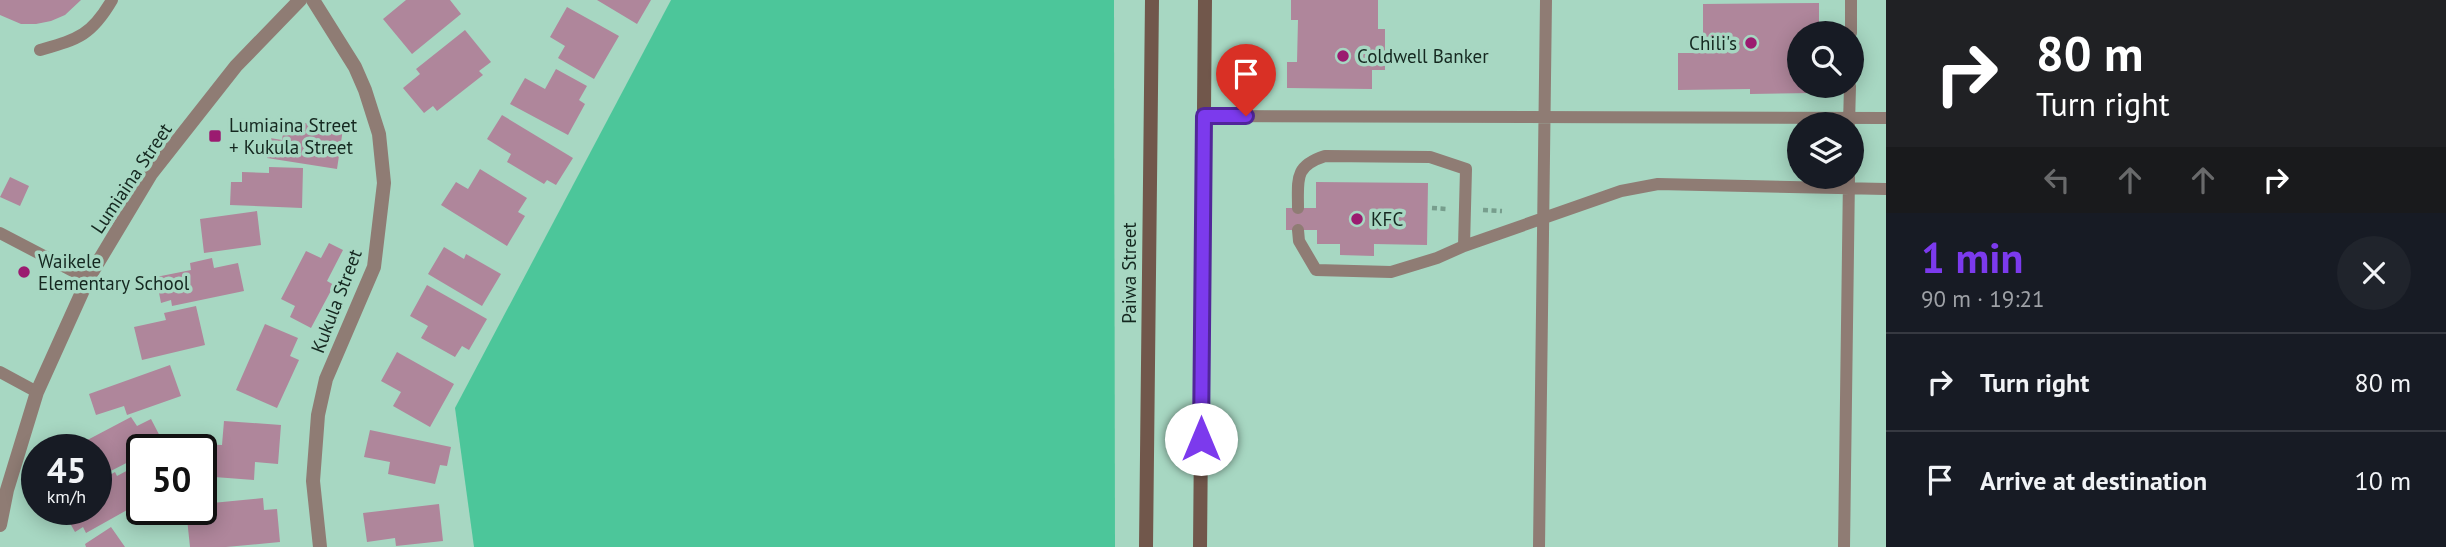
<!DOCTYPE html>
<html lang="en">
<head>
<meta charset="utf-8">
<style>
  body { margin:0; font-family:"PT Sans",sans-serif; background:#20242c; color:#f1f3f6; height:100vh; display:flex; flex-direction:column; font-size:26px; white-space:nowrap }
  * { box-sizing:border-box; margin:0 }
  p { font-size:23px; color:#9ea1a6 }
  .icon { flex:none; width:38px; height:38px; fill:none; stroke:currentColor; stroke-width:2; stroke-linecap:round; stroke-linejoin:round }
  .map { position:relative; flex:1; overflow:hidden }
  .panel { display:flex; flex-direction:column; background:#171b24; width:560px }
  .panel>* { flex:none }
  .top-card { background:#202124; color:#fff; overflow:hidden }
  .buttons { position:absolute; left:1787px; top:21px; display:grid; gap:14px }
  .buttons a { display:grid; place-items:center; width:77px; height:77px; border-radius:50%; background:#171b24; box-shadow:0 4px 18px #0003; font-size:35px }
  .speed { position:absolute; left:21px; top:434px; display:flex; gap:14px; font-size:35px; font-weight:700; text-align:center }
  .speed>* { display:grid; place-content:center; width:91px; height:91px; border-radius:50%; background:#171b24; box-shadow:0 4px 18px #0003; line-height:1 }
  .speed small { font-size:18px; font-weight:400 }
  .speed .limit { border:4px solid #111; border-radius:10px; background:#fff; color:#111 }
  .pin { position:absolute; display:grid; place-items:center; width:60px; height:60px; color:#fff; margin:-72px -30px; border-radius:50% 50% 50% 0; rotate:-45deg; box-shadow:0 0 7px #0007 }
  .pin .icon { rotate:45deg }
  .me { position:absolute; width:77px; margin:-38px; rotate:0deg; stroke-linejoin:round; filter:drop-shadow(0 0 5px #0008) }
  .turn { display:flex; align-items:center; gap:24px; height:147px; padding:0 35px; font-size:32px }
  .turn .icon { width:91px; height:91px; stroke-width:2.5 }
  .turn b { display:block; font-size:49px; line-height:60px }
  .lanes { display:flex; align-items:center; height:66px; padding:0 35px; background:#0003; justify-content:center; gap:35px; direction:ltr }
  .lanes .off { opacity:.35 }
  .round { display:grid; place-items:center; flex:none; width:74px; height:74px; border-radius:37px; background:#20242c }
  .headline { display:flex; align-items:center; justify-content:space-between; height:119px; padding:0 35px }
  h1 { font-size:42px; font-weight:800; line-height:52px; color:#7c3aed }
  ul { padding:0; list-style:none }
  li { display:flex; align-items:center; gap:21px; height:98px; padding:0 35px; border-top:2px solid #363941 }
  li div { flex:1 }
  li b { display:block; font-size:26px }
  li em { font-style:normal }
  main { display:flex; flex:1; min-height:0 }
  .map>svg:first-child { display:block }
</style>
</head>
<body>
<main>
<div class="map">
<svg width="1886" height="547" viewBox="0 0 1886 547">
  <rect width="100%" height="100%" fill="#a7d7c2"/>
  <path fill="#4cc69a" d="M671,0H1114L1115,547H474L455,408Z"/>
  <path fill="#af869b" d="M0,0H81L65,15L51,21L36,24H21L0,15Z
    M406,0H450L461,14L412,54L383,19Z
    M597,0H651L637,24Z
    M1291,0H1378V29H1385V70H1372V89L1287,88V62H1297L1298,20H1291Z
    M1819,3V33H1799V86H1814V93L1750,94V89L1678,90V53H1703V4Z
    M567,7L619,36L594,79L558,58L565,46L550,37Z
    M465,30L491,62L479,71L483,75L437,111L433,106L424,113L403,88L420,74L416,69Z
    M556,69L587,86L579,100L585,104L568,135L510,104L525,78L545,89Z
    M502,115L573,158L556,185L547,180L544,184L507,162L511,154L487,139Z
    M305,123L343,129L337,169L267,158L270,138L282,140L284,126L304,129Z
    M269,167L303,168L302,208L230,205L231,182H242V172L269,173Z
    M480,169L527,198L518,212L525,216L507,246L441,205L456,182L468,189Z
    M10,177L29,186L20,206L0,197Z
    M1316,182L1428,183L1427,245L1374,244V256L1340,255V244H1317V230H1286V208H1316Z
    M257,211L261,245L204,253L200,219Z
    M329,243L343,250L327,281L334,285L311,328L290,317L295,306L281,299L306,251L321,258Z
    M444,247L464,259L466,254L501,274L482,306L428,274Z
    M212,258L214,268L238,263L244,291L172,306L171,300L161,303L156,277L191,270L190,263Z
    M427,285L487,319L469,350L462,346L455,357L421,338L428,326L410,316Z
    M196,306L205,345L142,360L134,327L166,320L164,313Z
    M265,324L298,338L290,356L299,360L277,408L236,390Z
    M397,352L454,384L430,427L393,406L401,392L381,381Z
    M170,365L181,396L127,415L124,406L96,415L89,394Z
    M131,417L137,426L151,419L164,444L152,450H142V455L101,476L98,469L96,470V450H78L76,446Z
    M224,421L281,425L278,464L255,462L254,480L201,476V450H197L198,444L222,445Z
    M370,430L451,447L447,466L440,465L435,484L388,474L390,462L364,457Z
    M132,468L142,486V496L134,501L136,505L86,533L83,527L75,532L62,509H96V483L115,472L117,476Z
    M211,493L212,503L263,498L264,510L277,509L280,542L226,547H190L186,509H201V495Z
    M439,504L443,541L396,546L395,538L367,542L363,513Z
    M111,527L125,547H86L85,544Z"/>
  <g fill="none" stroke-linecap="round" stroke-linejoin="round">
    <path stroke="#779e8d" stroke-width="4.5" stroke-dasharray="5 3.5" stroke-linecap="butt" d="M1432,208L1447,209
      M1483,210L1502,211"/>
    <path stroke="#8f7c74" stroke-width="12" d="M1851,33V0
      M40,50C78,39 91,36 112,0
      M1204,116L1886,118
      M1849,124L1850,86
      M1298,208C1298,179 1294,166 1325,156L1430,157L1466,169L1464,246
      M1298,230L1299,241L1316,270L1391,272L1437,258L1464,246L1621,191L1658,184L1886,189
      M0,233L88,279
      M0,372L37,392
      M1539,547L1546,0
      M1844,547L1849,177"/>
    <path stroke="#8f7c74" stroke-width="14" d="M313,0L355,67L365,90L379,134L384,183L374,267L326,379L318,415L313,481L320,547"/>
    <path stroke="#8f7c74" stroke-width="14" d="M0,525L7,490L37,392L88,279L151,174L236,66L300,0"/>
    <path stroke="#71574b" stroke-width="14" d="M1146,547L1152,0
      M1200,547L1205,0"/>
  </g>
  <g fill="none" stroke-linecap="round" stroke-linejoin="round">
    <defs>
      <path id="route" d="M1201,439L1204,116H1246"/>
    </defs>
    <use href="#route" stroke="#51269a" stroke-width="18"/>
    <use href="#route" stroke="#7c3aed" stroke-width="12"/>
  </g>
  <g fill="#9b1b70" stroke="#a7d7c2" stroke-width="2.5">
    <circle cx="1751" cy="43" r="7"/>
    <circle cx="1343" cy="56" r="7"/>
    <rect x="208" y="129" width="14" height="14" rx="3.5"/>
    <circle cx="1357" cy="219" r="7"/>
    <circle cx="24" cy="272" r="7"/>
  </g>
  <g text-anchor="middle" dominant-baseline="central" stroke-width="7" stroke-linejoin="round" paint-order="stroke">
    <g font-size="19" fill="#152820" stroke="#a7d7c2" text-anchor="start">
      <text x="1737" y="43" text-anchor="end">Chili's</text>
      <text x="1357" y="56">Coldwell Banker</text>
      <text x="229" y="125">Lumiaina Street<tspan x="229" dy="22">+ Kukula Street</tspan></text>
      <text x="1371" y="219">KFC</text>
      <text x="38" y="261">Waikele<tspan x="38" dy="22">Elementary School</tspan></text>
    </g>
    <g font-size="19" fill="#152820" stroke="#a7d7c2">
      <text transform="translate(131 178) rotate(-56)">Lumiaina Street</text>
      <text transform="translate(1129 273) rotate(-90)">Paiwa Street</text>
      <text transform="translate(336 301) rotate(-69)">Kukula Street</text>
    </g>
  </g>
</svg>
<div class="buttons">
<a><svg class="icon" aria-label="search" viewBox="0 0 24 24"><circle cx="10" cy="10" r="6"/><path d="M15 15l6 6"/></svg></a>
<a><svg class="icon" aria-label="layers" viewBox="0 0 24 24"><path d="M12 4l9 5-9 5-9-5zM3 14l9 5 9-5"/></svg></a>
</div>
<div class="speed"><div>45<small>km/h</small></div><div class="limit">50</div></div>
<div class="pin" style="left:1246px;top:116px;background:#d93025"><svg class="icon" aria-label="arrive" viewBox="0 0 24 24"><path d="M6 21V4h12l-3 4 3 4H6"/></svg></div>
<svg class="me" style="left:1201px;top:439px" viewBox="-20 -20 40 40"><circle r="19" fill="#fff"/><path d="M0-13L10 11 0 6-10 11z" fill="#7c3aed"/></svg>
</div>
<section class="panel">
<div class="top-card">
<div class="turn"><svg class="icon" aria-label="right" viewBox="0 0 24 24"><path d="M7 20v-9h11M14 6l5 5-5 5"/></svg><div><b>80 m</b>Turn right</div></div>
<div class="lanes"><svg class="icon off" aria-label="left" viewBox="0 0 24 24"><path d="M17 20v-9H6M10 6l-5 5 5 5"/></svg><svg class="icon off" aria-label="ahead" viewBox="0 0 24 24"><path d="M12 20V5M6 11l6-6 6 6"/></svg><svg class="icon off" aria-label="ahead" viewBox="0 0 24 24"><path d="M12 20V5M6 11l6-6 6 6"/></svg><svg class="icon" aria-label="right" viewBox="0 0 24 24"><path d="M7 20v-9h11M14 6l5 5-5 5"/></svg></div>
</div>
<div class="headline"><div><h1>1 min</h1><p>90 m · 19:21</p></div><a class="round"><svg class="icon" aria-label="close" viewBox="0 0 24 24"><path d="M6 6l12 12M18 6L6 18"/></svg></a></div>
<ul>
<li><svg class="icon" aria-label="right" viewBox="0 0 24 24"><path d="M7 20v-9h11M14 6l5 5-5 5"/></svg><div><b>Turn right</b></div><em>80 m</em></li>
<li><svg class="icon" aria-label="arrive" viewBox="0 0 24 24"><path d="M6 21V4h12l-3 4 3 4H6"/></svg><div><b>Arrive at destination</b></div><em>10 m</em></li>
</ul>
</section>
</main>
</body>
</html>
